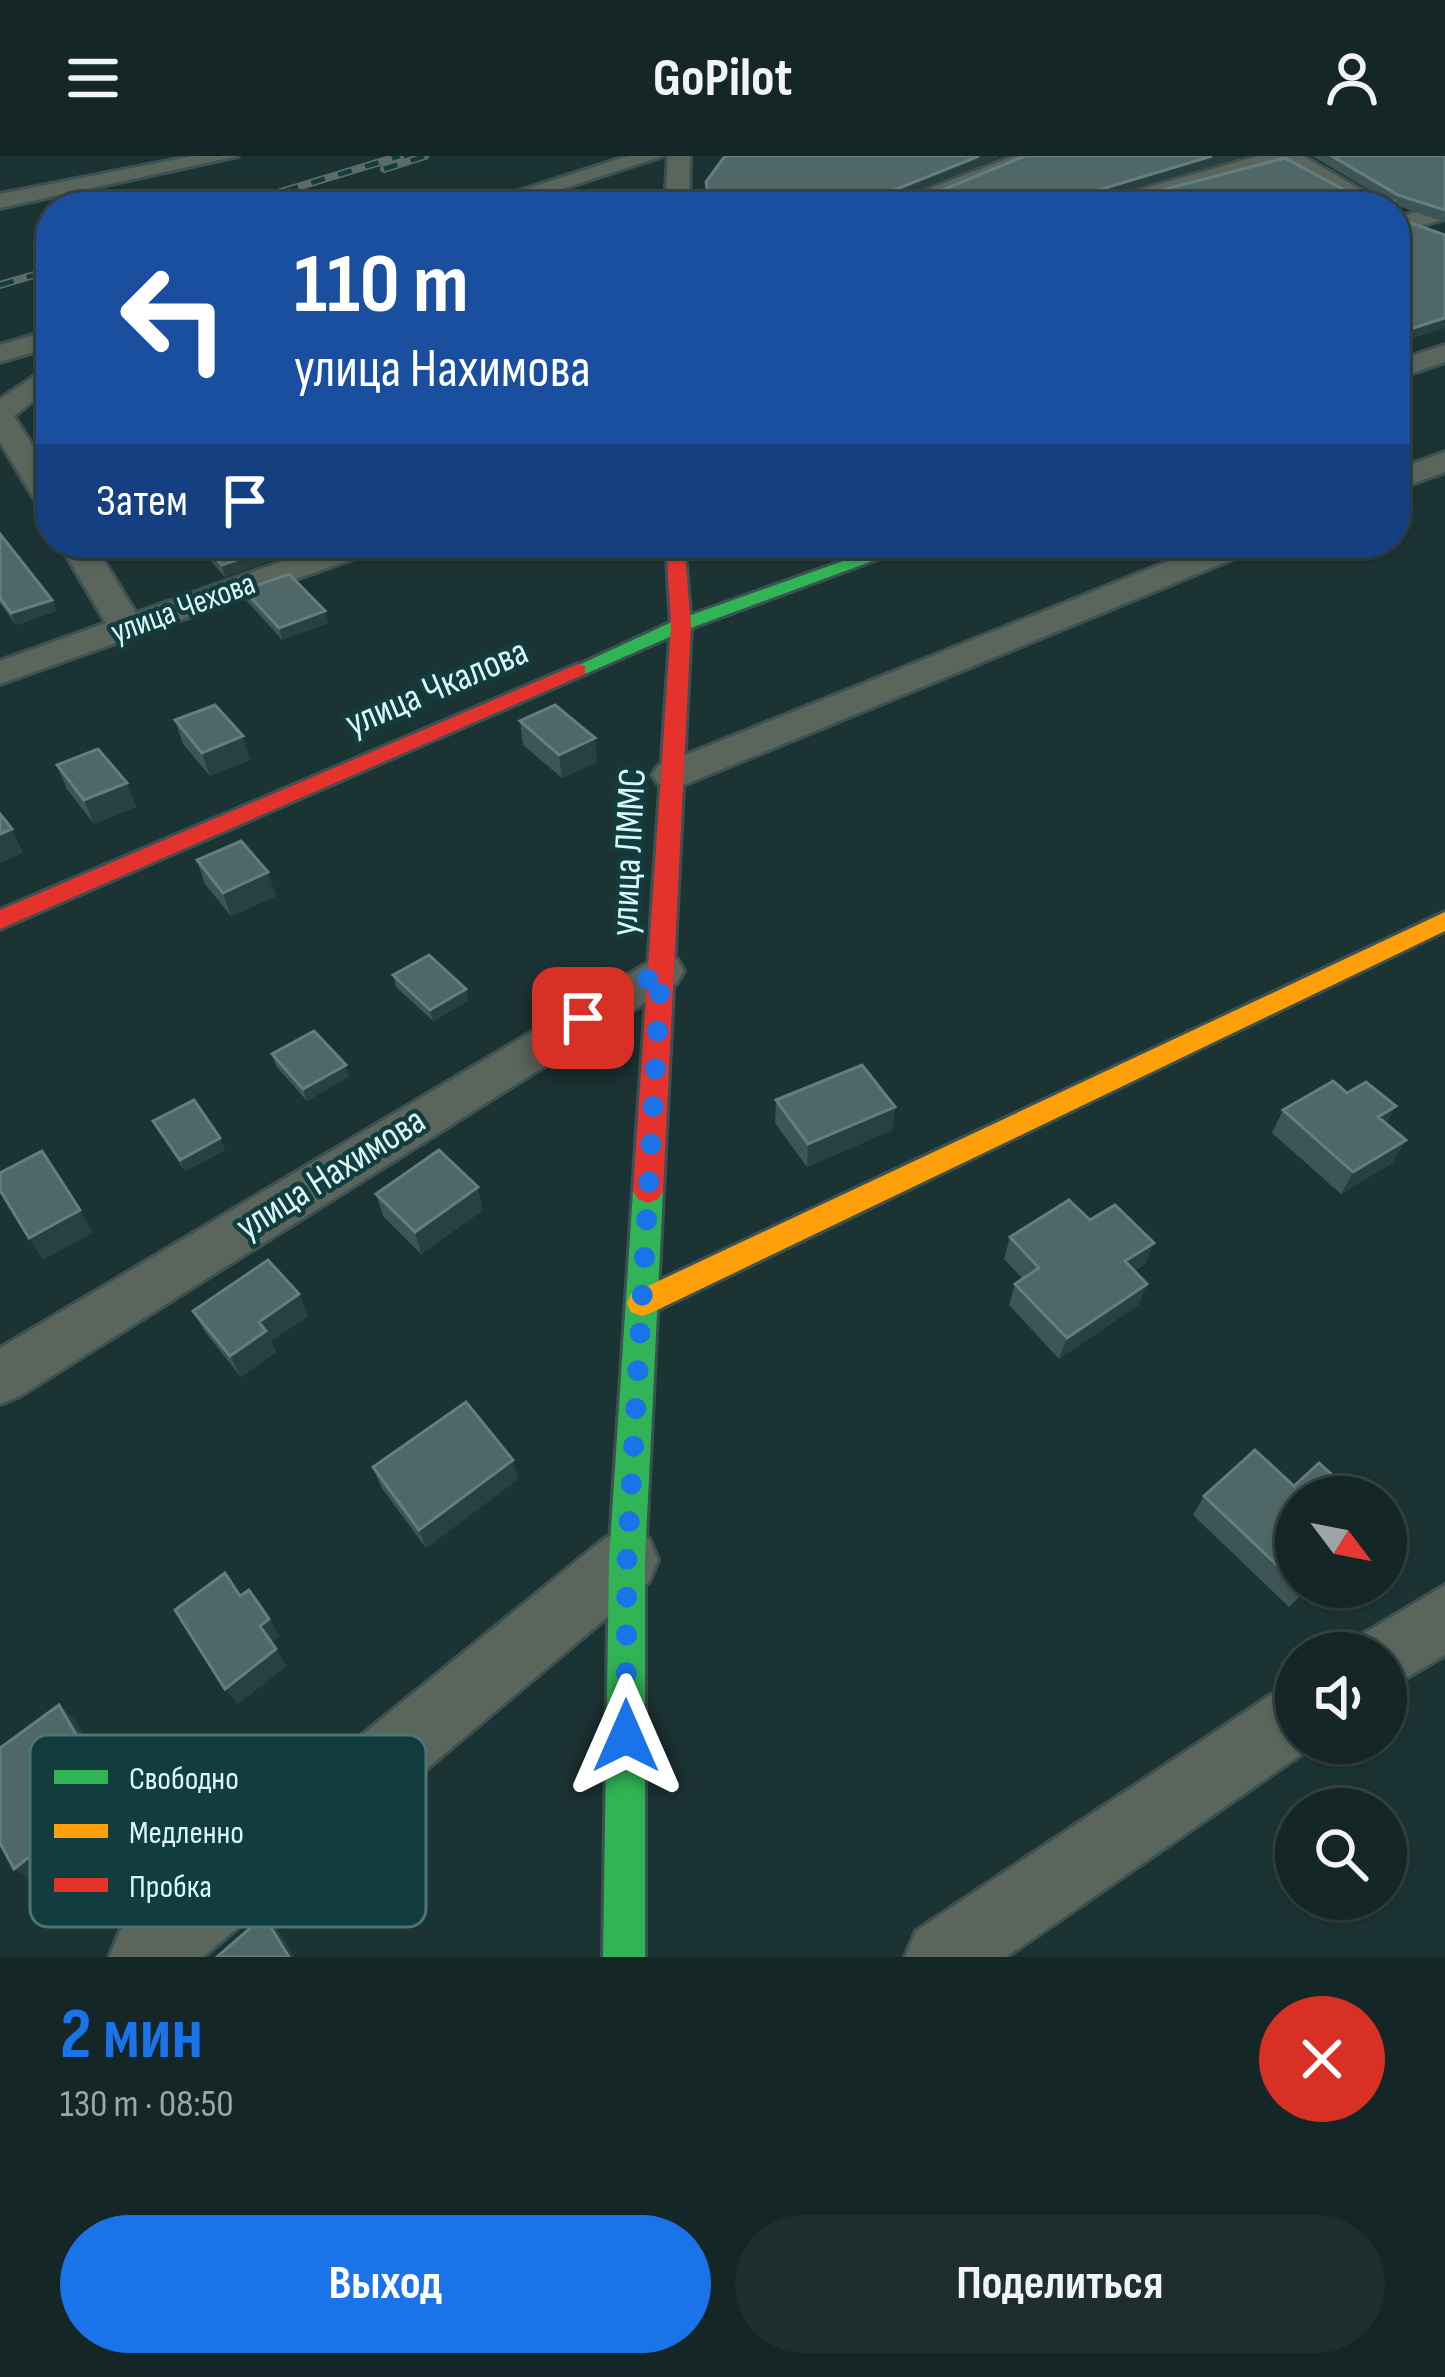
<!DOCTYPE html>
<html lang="ru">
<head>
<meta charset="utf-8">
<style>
  body { margin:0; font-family:"Sofia Sans Condensed",sans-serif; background:#1e2e2f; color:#f1f3f6; height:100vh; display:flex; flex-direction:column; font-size:45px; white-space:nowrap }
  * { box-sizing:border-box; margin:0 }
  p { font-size:39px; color:#9da5a7 }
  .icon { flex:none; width:66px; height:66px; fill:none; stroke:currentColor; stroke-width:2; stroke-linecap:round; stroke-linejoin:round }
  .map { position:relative; height:1801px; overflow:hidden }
  .panel { display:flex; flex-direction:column; background:#152627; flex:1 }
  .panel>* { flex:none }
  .hud { position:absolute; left:36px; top:36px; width:1374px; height:366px; border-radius:48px; box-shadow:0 3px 9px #0004,0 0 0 3px #344344; background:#1a4fa0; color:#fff; overflow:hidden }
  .needle { width:78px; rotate:122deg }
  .controls { position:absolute; left:1275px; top:1320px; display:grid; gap:24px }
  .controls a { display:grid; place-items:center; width:132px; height:132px; border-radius:50%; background:#152627; box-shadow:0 3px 9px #0004,0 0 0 3px #344344; font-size:60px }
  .pin { position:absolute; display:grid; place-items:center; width:102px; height:102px; color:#fff; margin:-51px; border-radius:24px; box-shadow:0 6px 18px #0006 }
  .me { position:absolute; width:132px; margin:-66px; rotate:0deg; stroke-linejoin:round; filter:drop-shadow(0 0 9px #0008) }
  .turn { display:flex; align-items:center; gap:42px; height:252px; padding:0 60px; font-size:54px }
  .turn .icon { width:156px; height:156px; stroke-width:2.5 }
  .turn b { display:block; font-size:84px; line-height:102px }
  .then { display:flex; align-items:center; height:114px; padding:0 60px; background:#0003; gap:24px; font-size:45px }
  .round { display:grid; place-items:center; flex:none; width:126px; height:126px; border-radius:63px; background:#1e2e2f }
  .head { display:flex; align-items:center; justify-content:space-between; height:204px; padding:0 60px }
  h1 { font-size:72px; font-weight:700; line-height:90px; color:#1a73e8 }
  .cta { display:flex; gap:24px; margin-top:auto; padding:24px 60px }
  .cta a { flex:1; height:138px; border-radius:72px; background:#1a73e8; color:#fff; font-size:48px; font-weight:700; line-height:138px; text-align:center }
  .cta a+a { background:#1e2e2f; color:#f1f3f6 }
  header { display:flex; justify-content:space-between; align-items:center; height:156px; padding:0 60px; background:#152627; font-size:54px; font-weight:700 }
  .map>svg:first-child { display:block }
</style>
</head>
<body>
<header><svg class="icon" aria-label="menu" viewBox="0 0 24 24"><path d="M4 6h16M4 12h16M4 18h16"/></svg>GoPilot<svg class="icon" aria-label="person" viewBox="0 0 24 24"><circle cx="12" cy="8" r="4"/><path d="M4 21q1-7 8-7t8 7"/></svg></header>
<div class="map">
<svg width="1445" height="1801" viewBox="0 0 1445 1801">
  <rect width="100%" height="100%" fill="#1c3334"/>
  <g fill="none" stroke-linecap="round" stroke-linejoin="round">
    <defs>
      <path id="street" d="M193,0H238L0,52V38Z
        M628,0H663L507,51H470Z
        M668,0H690L689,51H665Z
        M1014,0H1046L915,51H881Z
        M1258,0H1303L1391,51H1362L1283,7L1117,51H1078Z
        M1445,48V63L1395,77V62Z
        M51,174V191L0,206V189Z
        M1445,189V206L1395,223V205Z
        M51,209V231L14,260L51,319V355L40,352L0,286V243Z
        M1445,296V316L1395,334V314Z
        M59,387H93L136,457L334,387H383L378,394L0,528V505L106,467Z
        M1214,387H1260L1255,394L686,628H658L652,619L658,610Z
        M661,799L677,803L684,815L677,827L20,1240L0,1248V1192Z
        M627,1373L649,1382L658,1404L649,1426L203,1801H109L120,1775L605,1382Z
        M1445,1429V1499L1386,1534V1497H1355L1363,1478Z
        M1296,1528V1587H1318L1006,1801H905L916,1775L1272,1538Z"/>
      <path id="fast" d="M894,387H921L688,473L585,518H571L568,514L674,465Z
        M648,1023L658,1027L663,1035L645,1404V1801H603L609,1404L633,1035L638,1027Z"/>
      <path id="slow" d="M1445,756V775L653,1156L642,1160L631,1156L627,1147L631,1138Z"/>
      <path id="jam" d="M666,387H684L691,469L663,1035L658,1043L648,1047L638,1043L633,1035L671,469Z
        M578,508L585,510V518L0,773V754Z"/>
    </defs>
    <use href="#street" stroke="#3c5152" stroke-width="6"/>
    <use href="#fast" stroke="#3c5152" stroke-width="6"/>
    <use href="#slow" stroke="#3c5152" stroke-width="6"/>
    <use href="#jam" stroke="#3c5152" stroke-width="6"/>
    <use href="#street" fill="#5a655b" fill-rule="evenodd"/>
    <use href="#fast" fill="#30b455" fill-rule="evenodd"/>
    <use href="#slow" fill="#ff9f0a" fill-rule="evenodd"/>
    <use href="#jam" fill="#e5322d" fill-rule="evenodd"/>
    <defs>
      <path id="rail" d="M384,13L425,0
        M231,51L400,0
        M0,129L51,114"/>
    </defs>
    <use href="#rail" stroke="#5e6c67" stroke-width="8"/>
    <use href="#rail" stroke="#113d3f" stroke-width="4.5" stroke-dasharray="14" stroke-linecap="butt"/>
  </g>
  <path fill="#3e5556" d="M725,0H1002L897,43L916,45L1243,0L1101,43L1120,45L1285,2L1363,44L1388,45L1312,0H1445V66L1395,49V51H709L706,26Z
    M0,378L52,444L56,455L16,469L0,447Z
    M197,387H259L269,405L225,421L199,392Z
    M244,434L328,467L282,484L247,445Z
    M175,564L250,604L210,620L183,588Z
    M520,565L597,606L562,622L523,589Z
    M57,609L127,627L136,651L94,668L67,633Z
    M197,704L276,740L231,760L205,728Z
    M393,819L466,833L468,845L433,865L396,831Z
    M272,898L349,920L307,945L276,910Z
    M776,944L895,951L892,974L807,1011L775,967Z
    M1283,954L1386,968L1406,984L1392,1007L1341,1038L1272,977Z
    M153,965L220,982L225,994L185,1015L159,976Z
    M376,1038L483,1054L421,1098L383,1060Z
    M1090,1064L1154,1087L1145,1108L1135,1115L1147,1128L1138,1149L1059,1203L1009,1149L1015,1128L1023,1123L1004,1103L1010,1081Z
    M299,1138L308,1160L271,1185L276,1196L241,1221L205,1176L193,1155Z
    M373,1311L518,1323L426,1392L381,1331Z
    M1204,1340L1296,1341V1431H1309L1289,1451L1193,1359Z"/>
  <path fill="#294041" d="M979,0H1002L879,51L877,41Z
    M1212,0H1243L1074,51L1075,41Z
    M1226,40L1224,50L1221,51H1183Z
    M1445,162V172L1395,188V178Z
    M266,394L269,405L225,421L222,409Z
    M52,444L56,455L16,469L11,457Z
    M325,455L328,467L282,484L279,472Z
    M243,580L250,604L210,620L202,597Z
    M595,582L597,606L562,622L559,599Z
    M127,627L136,651L94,668L84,644Z
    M12,673L23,697L0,707V678Z
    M268,716L276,740L231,760L223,737Z
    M466,833L468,845L433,865L430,854Z
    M346,909L349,920L307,945L303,933Z
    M1396,950L1383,973L1378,961Z
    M895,951L892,974L807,1011L808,988Z
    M220,982L225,994L185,1015L180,1004Z
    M1406,984L1392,1007L1341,1038L1353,1016Z
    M478,1031L483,1054L421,1098L415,1076Z
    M80,1054L93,1077L43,1104L29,1082Z
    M1154,1087L1145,1108L1117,1127L1125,1105Z
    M1147,1128L1138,1149L1059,1203L1067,1182Z
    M299,1138L308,1160L271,1185L276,1196L241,1221L230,1200L259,1166Z
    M513,1304L518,1323L426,1392L419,1374Z
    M269,1463L280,1480L271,1487L260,1470Z
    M276,1493L287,1510L238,1548L225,1533Z
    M59,1549L75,1564L126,1650L33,1726L14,1713Z
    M264,1760L276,1771L295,1801H289Z"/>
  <path fill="#4f6767" stroke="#647d7e" stroke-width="3" d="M725,0H979L877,41L916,45L1025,0H1212L1075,41L1120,45L1285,2L1363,44L1394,45L1395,51H1251L1226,40L1183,51H710L706,26Z
    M1332,0H1445V54L1398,39Z
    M1395,51L1397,62L1445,79V162L1395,178Z
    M0,378L52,444L11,457L0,442Z
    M201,387H259L266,394L222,409Z
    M289,418L325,455L279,472L244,434Z
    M215,549L243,580L202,597L175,564Z
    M555,549L595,582L559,599L520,565Z
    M98,593L127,627L84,644L57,609Z
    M0,658L12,673L0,678Z
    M241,685L268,716L223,737L197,704Z
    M429,799L466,833L430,854L393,819Z
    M314,875L346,909L303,933L272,898Z
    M862,909L895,951L808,988L776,944Z
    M1333,925L1347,937L1366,926L1396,950L1378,961L1406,984L1353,1016L1283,954Z
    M194,944L220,982L180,1004L153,965Z
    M439,994L478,1031L415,1076L376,1038Z
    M42,995L80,1054L29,1082L0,1034V1017Z
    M1069,1044L1090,1064L1115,1049L1154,1087L1125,1105L1147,1128L1067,1182L1015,1128L1039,1112L1010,1081Z
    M268,1104L299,1138L259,1166L266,1175L230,1200L193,1155Z
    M466,1246L513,1304L419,1374L373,1311Z
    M1255,1294L1294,1330L1319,1307L1348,1333L1340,1341H1296V1427L1204,1340Z
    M225,1417L240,1440L249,1434L269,1463L260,1470L276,1493L225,1533L175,1454Z
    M59,1549L110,1637L14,1713L0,1687V1592Z
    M264,1760L289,1801H217Z"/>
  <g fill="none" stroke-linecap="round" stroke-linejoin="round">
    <path stroke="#1a73e8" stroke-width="21" stroke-dasharray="0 37.8" d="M583,862L661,815L627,1403L626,1580"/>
  </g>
  <g text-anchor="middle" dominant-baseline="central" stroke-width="9" stroke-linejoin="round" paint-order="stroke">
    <g font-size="33" fill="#daf7f7" stroke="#113d3f">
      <text transform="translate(183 452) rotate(-20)">улица Чехова</text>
    </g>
    <g font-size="39" fill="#daf7f7" stroke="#113d3f">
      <text transform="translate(437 532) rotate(-23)">улица Чкалова</text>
      <text transform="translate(629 696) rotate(-87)">улица ЛММС</text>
      <text transform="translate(331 1018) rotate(-32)">улица Нахимова</text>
    </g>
  </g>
  <rect x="30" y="1579" width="396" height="192" rx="18" fill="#113d3f" stroke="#4d7576" stroke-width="3"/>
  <rect x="54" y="1614" width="54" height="14" fill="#30b455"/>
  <rect x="54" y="1668" width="54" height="14" fill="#ff9f0a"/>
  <rect x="54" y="1722" width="54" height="14" fill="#e5322d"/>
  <g font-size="33" fill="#daf7f7">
    <text x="129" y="1633">Свободно</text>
    <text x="129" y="1687">Медленно</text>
    <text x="129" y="1741">Пробка</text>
  </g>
</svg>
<div class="controls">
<a><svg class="needle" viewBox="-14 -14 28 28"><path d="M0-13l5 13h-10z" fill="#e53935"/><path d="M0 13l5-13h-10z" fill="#9da5a7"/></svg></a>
<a><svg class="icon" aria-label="sound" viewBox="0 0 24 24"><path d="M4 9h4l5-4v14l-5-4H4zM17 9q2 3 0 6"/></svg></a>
<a><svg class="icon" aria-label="search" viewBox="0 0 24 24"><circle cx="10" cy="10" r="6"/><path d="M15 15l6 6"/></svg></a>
</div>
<div class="pin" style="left:583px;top:862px;background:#d93025"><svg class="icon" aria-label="arrive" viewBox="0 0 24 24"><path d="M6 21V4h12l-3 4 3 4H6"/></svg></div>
<svg class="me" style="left:626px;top:1580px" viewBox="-20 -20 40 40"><path d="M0-17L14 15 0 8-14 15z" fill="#1a73e8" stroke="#fff" stroke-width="4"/></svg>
<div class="hud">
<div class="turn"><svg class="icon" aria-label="left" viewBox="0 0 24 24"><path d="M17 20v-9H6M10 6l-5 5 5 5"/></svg><div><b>110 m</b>улица Нахимова</div></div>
<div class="then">Затем<svg class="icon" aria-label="arrive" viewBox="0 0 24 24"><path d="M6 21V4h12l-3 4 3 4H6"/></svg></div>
</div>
</div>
<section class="panel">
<div class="head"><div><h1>2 мин</h1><p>130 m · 08:50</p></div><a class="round" style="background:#d93025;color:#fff"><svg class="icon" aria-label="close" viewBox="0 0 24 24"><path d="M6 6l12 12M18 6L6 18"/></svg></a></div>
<div class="cta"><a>Выход</a><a>Поделиться</a></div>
</section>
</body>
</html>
